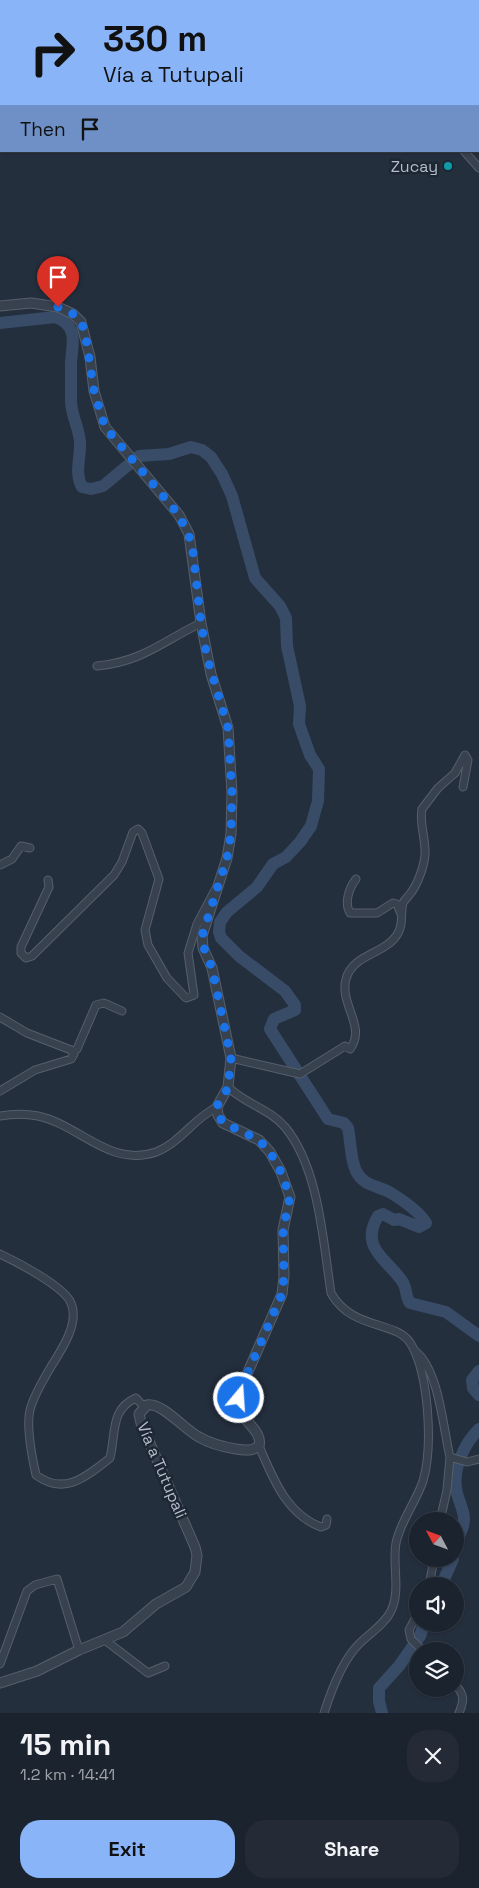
<!DOCTYPE html>
<html lang="en">
<head>
<meta charset="utf-8">
<style>
  body { margin:0; font-family:"Space Grotesk",sans-serif; background:#242b36; color:#f1f3f6; height:100vh; display:flex; flex-direction:column; font-size:19px; white-space:nowrap }
  * { box-sizing:border-box; margin:0 }
  p { font-size:16px; color:#a0a4aa }
  .icon { flex:none; width:28px; height:28px; fill:none; stroke:currentColor; stroke-width:2; stroke-linecap:round; stroke-linejoin:round }
  .map { position:relative; height:1713px; overflow:hidden }
  .panel { display:flex; flex-direction:column; background:#1b232e; flex:1 }
  .panel>* { flex:none }
  .top-card { position:absolute; left:0px; top:0px; width:480px; height:152px; box-shadow:0 1px 4px #0004,0 0 0 1px #39404a; background:#8ab4f8; color:#111; overflow:hidden }
  .needle { width:32px; rotate:311deg }
  .fabs { position:absolute; left:409px; top:1512px; display:grid; gap:10px }
  .fabs a { display:grid; place-items:center; width:55px; height:55px; border-radius:50%; background:#1b232e; box-shadow:0 1px 4px #0004,0 0 0 1px #39404a; font-size:25px }
  .pin { position:absolute; display:grid; place-items:center; width:42px; height:42px; color:#fff; margin:-51px -21px; border-radius:50% 50% 50% 0; rotate:-45deg; box-shadow:0 0 5px #0007 }
  .pin .icon { rotate:45deg }
  .me { position:absolute; width:55px; margin:-28px; rotate:18deg; stroke-linejoin:round; filter:drop-shadow(0 0 4px #0008) }
  .turn { display:flex; align-items:center; gap:18px; height:105px; padding:0 20px; font-size:22px }
  .turn .icon { width:65px; height:65px; stroke-width:2.5 }
  .turn b { display:block; font-size:35px; line-height:42px }
  .then { display:flex; align-items:center; height:48px; padding:0 20px; background:#0003; gap:10px; font-size:19px }
  .round { display:grid; place-items:center; flex:none; width:52px; height:52px; border-radius:20px; background:#242b36 }
  .headline { display:flex; align-items:center; justify-content:space-between; height:85px; padding:0 20px }
  h1 { font-size:30px; font-weight:700; line-height:38px }
  .button { display:flex; gap:10px; margin-top:auto; padding:10px 20px }
  .button a { flex:1; height:58px; border-radius:20px; background:#8ab4f8; color:#111; font-size:20px; font-weight:700; line-height:58px; text-align:center }
  .button a+a { background:#242b36; color:#f1f3f6 }
  .map>svg:first-child { display:block }
</style>
</head>
<body>
<div class="map">
<svg width="479" height="1713" viewBox="0 0 479 1713">
  <rect width="100%" height="100%" fill="#242f3e"/>
  <g fill="none" stroke-linecap="round" stroke-linejoin="round">
    <path stroke="#394c67" stroke-width="12" d="M0,323L55,317C81,327 71,345 71,366C71,377 71,389 71,400C71,415 79,428 80,442C81,457 74,473 82,487L91,489L103,486L139,456L169,454L191,447L202,450L211,457L222,474L232,496L255,578L280,606L286,618L287,646L300,706L299,724L310,755L319,769L318,801L311,826L300,842L286,857L273,864L257,887L227,912L220,922L219,932L221,938L239,956L285,991L295,1005V1010L274,1019L270,1029L328,1119L344,1123L348,1128C351,1142 350,1158 356,1171C364,1187 378,1185 391,1193C404,1201 419,1211 426,1223L419,1227L399,1219L394,1220L383,1214L378,1216C359,1248 387,1259 402,1281C407,1287 405,1296 410,1303L446,1312L479,1336
      M479,1371L472,1380L473,1388L479,1395
      M455,1544C459,1535 464,1529 464,1519C464,1510 459,1502 457,1493C451,1471 464,1444 479,1429
      M441,1586L453,1559
      M382,1713L379,1701V1688L399,1666L420,1636L424,1624"/>
    <defs>
      <path id="minor" d="M334,0L335,1
        M346,0L347,1
        M442,0L445,1
        M11,1L12,0
        M479,14V15
        M0,24L1,23
        M0,114V116
        M464,151L479,168
        M97,666C142,662 163,641 201,623
        M0,865L12,859L21,846L30,848
        M356,879C349,888 344,903 350,913H377L393,903L397,904L401,914
        M48,880L49,887L21,947V953L26,958L32,956L114,875L122,862L133,832L138,829L142,833L159,879L145,930L148,945L167,978L186,998L194,995L188,953L197,924L215,890
        M0,1017L27,1033L71,1050L74,1054L71,1059L35,1070L0,1091
        M73,1052L77,1049L96,1005L104,1003L122,1011
        M231,1058L300,1074L345,1046L350,1049C367,1027 339,1004 346,979C353,953 386,955 398,933C404,923 400,913 403,903C405,899 408,897 410,894C418,884 424,866 425,855C426,839 419,822 422,809L438,788L455,773L465,755L468,760L463,787
        M228,1087C245,1104 270,1109 285,1127C319,1168 323,1241 331,1293C352,1331 397,1320 411,1344C429,1375 433,1447 423,1481C416,1502 400,1522 396,1543C392,1565 401,1590 391,1611C385,1624 370,1633 360,1643C343,1659 331,1691 324,1713
        M0,1116C12,1114 27,1114 38,1116C80,1125 110,1168 156,1152C180,1143 194,1118 217,1107
        M0,1254C17,1262 61,1285 70,1301C81,1321 62,1349 52,1365C44,1379 34,1394 30,1410C26,1427 32,1457 36,1475C64,1496 86,1477 110,1458C116,1434 110,1409 136,1398L144,1407
        M415,1351C439,1369 443,1428 450,1457L467,1462L479,1459
        M259,1446C273,1478 286,1514 321,1527L326,1525L327,1519
        M440,1521L447,1490L450,1457
        M429,1586L434,1559
        M418,1613L409,1630L411,1639L423,1651
        M106,1641L148,1673L165,1666
        M0,1664L27,1591L35,1585L57,1579L79,1650
        M455,1685C465,1694 464,1701 459,1713"/>
      <path id="tertiary" d="M0,306L31,303L58,307L73,314L81,322L90,357L94,391L105,427L179,515L189,534L201,623L211,674L228,728L232,793L231,834L227,858L202,936L203,948L212,968L231,1058L228,1087L217,1107L218,1115L223,1123L259,1140L270,1152L281,1172L290,1197L283,1230L284,1276L282,1294L241,1388C240,1394 238,1401 239,1408C243,1422 263,1431 259,1446C251,1452 245,1450 236,1449C223,1447 211,1444 199,1437C185,1430 162,1402 147,1405L139,1414L141,1423L195,1547L197,1555L195,1572L186,1587L156,1604L123,1632L79,1650L37,1671L0,1683"/>
    </defs>
    <use href="#minor" stroke="#565f6c" stroke-width="9"/>
    <use href="#tertiary" stroke="#565f6c" stroke-width="11"/>
    <use href="#minor" stroke="#38414e" stroke-width="7"/>
    <use href="#tertiary" stroke="#38414e" stroke-width="9"/>
  </g>
  <g fill="none" stroke-linecap="round" stroke-linejoin="round">
    <path stroke="#1a73e8" stroke-width="9" stroke-dasharray="0 16.2" d="M58,307L73,314L81,322L85,332L94,391L105,427L179,515L192,543L201,623L207,657L228,728L232,793L231,834L227,858L202,936L204,948L212,968L231,1058L228,1088L217,1106L218,1116L224,1123L259,1140L270,1152L281,1172L290,1197L283,1230L284,1276L282,1294L241,1388L239,1398"/>
  </g>
  <circle fill="#0f9aa8" stroke="#1d2633" stroke-width="2" cx="448" cy="166" r="5"/>
  <g text-anchor="middle" dominant-baseline="central" stroke-width="5" stroke-linejoin="round" paint-order="stroke">
    <g font-size="16" fill="#b4bcc9" stroke="#1d2633" text-anchor="end">
      <text x="438" y="166">Zucay</text>
    </g>
    <g font-size="16" fill="#b4bcc9" stroke="#1d2633">
      <text transform="translate(162 1470) rotate(67)">Vía a Tutupali</text>
    </g>
  </g>
</svg>
<div class="fabs">
<a><svg class="needle" viewBox="-14 -14 28 28"><path d="M0-13l5 13h-10z" fill="#e53935"/><path d="M0 13l5-13h-10z" fill="#a0a4aa"/></svg></a>
<a><svg class="icon" aria-label="sound" viewBox="0 0 24 24"><path d="M4 9h4l5-4v14l-5-4H4zM17 9q2 3 0 6"/></svg></a>
<a><svg class="icon" aria-label="layers" viewBox="0 0 24 24"><path d="M12 4l9 5-9 5-9-5zM3 14l9 5 9-5"/></svg></a>
</div>
<div class="pin" style="left:58px;top:307px;background:#d93025"><svg class="icon" aria-label="arrive" viewBox="0 0 24 24"><path d="M6 21V4h12l-3 4 3 4H6"/></svg></div>
<svg class="me" style="left:239px;top:1398px" viewBox="-20 -20 40 40"><circle r="17" fill="#1a73e8" stroke="#fff" stroke-width="3"/><path d="M0-11L8 9 0 5-8 9z" fill="#fff"/></svg>
<div class="top-card">
<div class="turn"><svg class="icon" aria-label="right" viewBox="0 0 24 24"><path d="M7 20v-9h11M14 6l5 5-5 5"/></svg><div><b>330 m</b>Vía a Tutupali</div></div>
<div class="then">Then<svg class="icon" aria-label="arrive" viewBox="0 0 24 24"><path d="M6 21V4h12l-3 4 3 4H6"/></svg></div>
</div>
</div>
<section class="panel">
<div class="headline"><div><h1>15 min</h1><p>1.2 km · 14:41</p></div><a class="round"><svg class="icon" aria-label="close" viewBox="0 0 24 24"><path d="M6 6l12 12M18 6L6 18"/></svg></a></div>
<div class="button"><a>Exit</a><a>Share</a></div>
</section>
</body>
</html>
